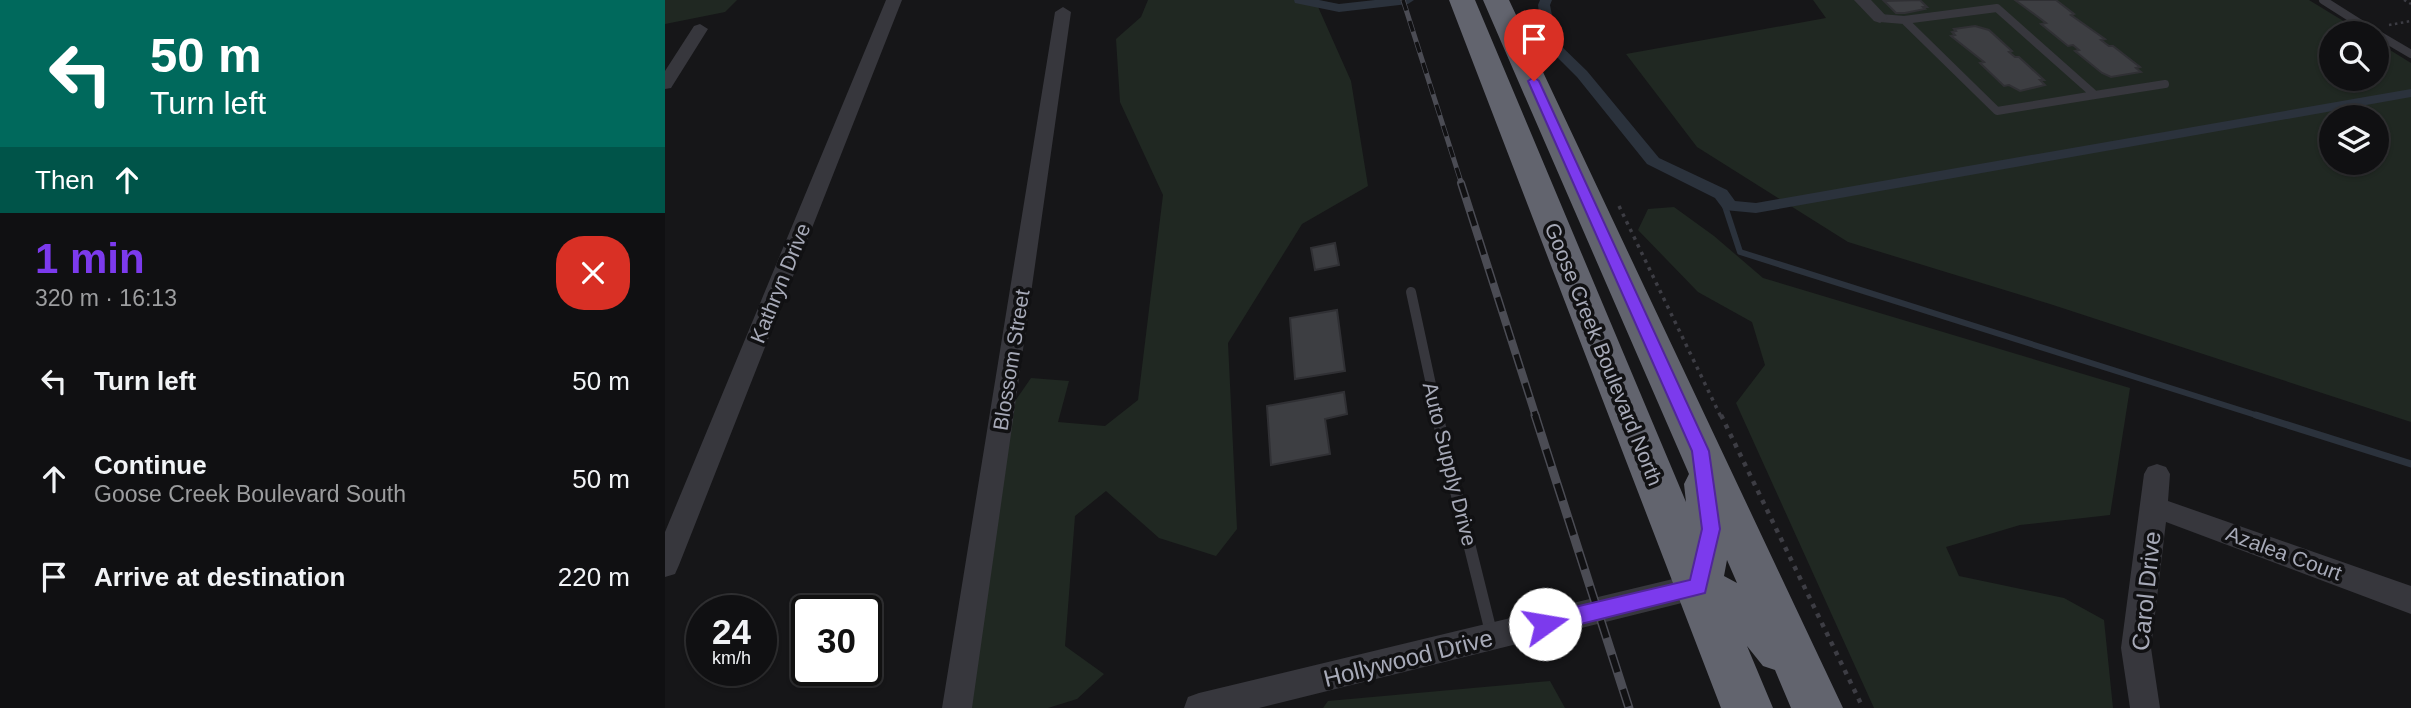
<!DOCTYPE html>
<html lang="en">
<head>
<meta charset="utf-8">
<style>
  body { margin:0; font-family:Helvetica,sans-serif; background:#19191b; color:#f1f3f6; height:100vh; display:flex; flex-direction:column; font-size:26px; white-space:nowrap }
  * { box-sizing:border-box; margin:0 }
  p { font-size:23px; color:#9c9d9f }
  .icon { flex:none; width:38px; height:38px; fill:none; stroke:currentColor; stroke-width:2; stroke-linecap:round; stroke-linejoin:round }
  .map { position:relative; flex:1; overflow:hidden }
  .details { display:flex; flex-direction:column; background:#101012; width:665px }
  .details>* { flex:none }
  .banner { background:#00695c; color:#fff; overflow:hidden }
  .tools { position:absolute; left:1654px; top:21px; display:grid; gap:14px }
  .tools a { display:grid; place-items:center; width:70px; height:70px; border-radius:50%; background:#101012; box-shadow:0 2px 5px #0004,0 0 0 2px #303032; font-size:35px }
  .speed { position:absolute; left:21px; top:595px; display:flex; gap:14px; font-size:35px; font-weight:700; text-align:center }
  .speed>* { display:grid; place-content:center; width:91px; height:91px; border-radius:50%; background:#101012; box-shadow:0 2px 5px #0004,0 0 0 2px #303032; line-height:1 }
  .speed small { font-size:18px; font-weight:400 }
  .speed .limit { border:4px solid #111; border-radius:10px; background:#fff; color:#111 }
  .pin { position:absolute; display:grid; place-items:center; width:60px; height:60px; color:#fff; margin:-72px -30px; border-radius:50% 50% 50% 0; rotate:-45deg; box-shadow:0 0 7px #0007 }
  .pin .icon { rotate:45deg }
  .me { position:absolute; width:77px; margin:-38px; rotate:77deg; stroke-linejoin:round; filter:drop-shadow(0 0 5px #0008) }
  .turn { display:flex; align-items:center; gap:24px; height:147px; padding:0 35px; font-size:32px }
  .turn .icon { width:91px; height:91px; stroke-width:2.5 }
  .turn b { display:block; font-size:49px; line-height:60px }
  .then { display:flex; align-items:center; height:66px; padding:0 35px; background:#0003; gap:14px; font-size:26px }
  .round { display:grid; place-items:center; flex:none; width:74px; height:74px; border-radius:28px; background:#19191b }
  .headline { display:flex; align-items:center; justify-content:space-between; height:119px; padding:0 35px }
  h1 { font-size:42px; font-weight:600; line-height:52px; color:#7c3aed }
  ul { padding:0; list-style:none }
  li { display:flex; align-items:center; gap:21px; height:98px; padding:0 35px }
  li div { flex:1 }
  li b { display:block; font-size:26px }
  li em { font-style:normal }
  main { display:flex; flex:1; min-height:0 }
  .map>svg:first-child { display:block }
</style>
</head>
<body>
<main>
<section class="details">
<div class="banner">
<div class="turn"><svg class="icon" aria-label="left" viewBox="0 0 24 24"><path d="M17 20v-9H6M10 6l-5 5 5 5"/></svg><div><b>50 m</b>Turn left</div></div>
<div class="then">Then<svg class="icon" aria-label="ahead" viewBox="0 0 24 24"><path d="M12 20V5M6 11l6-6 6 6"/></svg></div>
</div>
<div class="headline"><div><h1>1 min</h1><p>320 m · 16:13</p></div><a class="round" style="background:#d93025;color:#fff"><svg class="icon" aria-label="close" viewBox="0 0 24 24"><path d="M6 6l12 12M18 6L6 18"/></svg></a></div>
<ul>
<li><svg class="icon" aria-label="left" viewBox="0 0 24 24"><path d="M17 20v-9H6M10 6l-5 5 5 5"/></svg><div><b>Turn left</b></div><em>50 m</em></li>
<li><svg class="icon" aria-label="ahead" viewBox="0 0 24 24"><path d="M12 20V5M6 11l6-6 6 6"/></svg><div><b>Continue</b><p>Goose Creek Boulevard South</p></div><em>50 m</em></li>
<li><svg class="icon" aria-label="arrive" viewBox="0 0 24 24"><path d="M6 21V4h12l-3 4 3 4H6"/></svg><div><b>Arrive at destination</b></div><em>220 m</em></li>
</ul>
</section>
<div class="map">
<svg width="1746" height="708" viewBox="0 0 1746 708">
  <rect width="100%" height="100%" fill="#161618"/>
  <path fill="#202822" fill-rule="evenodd" d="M0,0H72L60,12L0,24Z
    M483,0H650L686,81L703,186L637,224L563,343L572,529L551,556L494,538L441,491L410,516L400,646L439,674L412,699L383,708H302L344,410L366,378L404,381L393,422L440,426L473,400L498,195L455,102L451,39L476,17Z
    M1148,0H1644L1698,33H1666V79H1712V42L1746,63V422L1385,304L1183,242L1032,147L961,54L1161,18ZM1666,117H1712V163H1666Z
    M1009,207L1049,236L1098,278L1465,388L1445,515L1355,525L1281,547L1294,576L1399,598L1439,620L1448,708H1209L1071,403L1100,365L1087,322L1033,292L973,230L983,209Z
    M885,681L900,708H658L663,701Z"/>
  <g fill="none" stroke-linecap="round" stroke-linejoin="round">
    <path stroke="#2b323c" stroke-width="6" d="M1056,194L1075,252L1597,417"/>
    <path stroke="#2b323c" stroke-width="7" d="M1591,415L1746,464"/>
    <path fill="#2b323c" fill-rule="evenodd" d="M629,0H654L674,4L710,0H749L743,4L674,12L630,3Z
      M875,0H887L885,5L892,42L922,71L994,158L1062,190L1070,201L1091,203L1746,89V97L1091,213L1059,210L1050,198L982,164L912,77L878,43L873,5Z"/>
  </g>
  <path fill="#3d3e42" stroke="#303034" stroke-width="2" d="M1255,0L1262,7H1258L1260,9L1240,13H1231L1219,1Z
    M1350,0H1391L1409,14L1406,15L1440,39L1436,40L1444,46H1448L1475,67L1471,68L1476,72L1446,77L1437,73L1410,51L1414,50L1408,45L1403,46L1376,24L1381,23Z
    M1310,26L1324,30L1347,51L1344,52L1350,57H1354L1379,80H1375L1380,85L1355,91L1344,85L1339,86L1315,63L1319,62L1286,36L1290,35L1287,32L1291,31L1289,29Z
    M670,243L674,265L650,270L646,248Z
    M672,310L680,371L630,379L625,318Z
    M679,392L682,414L660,419L665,454L606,465L602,406Z"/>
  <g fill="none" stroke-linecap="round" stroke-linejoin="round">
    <path stroke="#3d3d44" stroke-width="2.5" stroke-dasharray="2.5 3.5" stroke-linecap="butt" d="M1739,0L1746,4
      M1724,25L1746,21"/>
    <path stroke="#3d3d44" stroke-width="3.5" stroke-dasharray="3.5 5" stroke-linecap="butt" d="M954,206L1056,417"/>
    <path stroke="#3d3d44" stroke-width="4.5" stroke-dasharray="4.5 6" stroke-linecap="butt" d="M1056,415L1198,708"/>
    <path stroke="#37373d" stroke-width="8" d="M1658,0L1710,33
      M1332,8L1430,95L1332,111L1239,20Z
      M1215,18L1239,20
      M1712,34L1746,54
      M1430,95L1500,84"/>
    <path stroke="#37373d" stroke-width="10" d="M746,292L773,417"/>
    <path stroke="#37373d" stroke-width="12" d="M772,415L827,636"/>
    <path fill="#37373d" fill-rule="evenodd" d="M221,0H237L14,565L10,574L0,577V532Z
      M1189,0H1206L1223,18L1215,23L1209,21Z
      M398,7L406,12L307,708H277L390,12Z
      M35,24L43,29L6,88L0,89V71L29,26Z
      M1492,464L1501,467L1505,474L1503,501L1746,586V614L1501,522L1486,648L1495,708H1465L1456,648L1479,474L1483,467Z
      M1033,573L1043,577L1047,586L1043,595L1033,599L594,708H519L523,697L534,693Z"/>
    <path fill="#62646e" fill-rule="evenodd" d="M784,0H810L1021,502L1019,484L1024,474L818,0H844L1178,708H1126L1110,670L1098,666L1082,646L1108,708H1056ZM1062,560L1072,583L1059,576Z"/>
    <defs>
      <path id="rail-far2" d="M738,0L797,185"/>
      <path id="rail-far1" d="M796,183L871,417"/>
      <path id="rail" d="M870,415L964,708"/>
    </defs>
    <use href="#rail-far2" stroke="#4b4c54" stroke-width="5"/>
    <use href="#rail-far1" stroke="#4b4c54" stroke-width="8"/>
    <use href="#rail" stroke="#4b4c54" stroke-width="9"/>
    <use href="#rail-far2" stroke="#111113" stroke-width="3.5" stroke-dasharray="11" stroke-linecap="butt"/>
    <use href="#rail-far1" stroke="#111113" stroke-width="5" stroke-dasharray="15" stroke-linecap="butt"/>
    <use href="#rail" stroke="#111113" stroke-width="6" stroke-dasharray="18" stroke-linecap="butt"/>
  </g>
  <path fill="#7c3aed" stroke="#51269a" stroke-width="2" d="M869,77L874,81L1044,451L1055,529L1040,593L880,633L873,630L870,624L873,617L880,614L1025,580L1037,529L1027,451L863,81Z"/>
  <g text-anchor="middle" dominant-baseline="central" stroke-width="7" stroke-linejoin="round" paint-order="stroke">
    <g font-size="21" fill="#a7aab8" stroke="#111113">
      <text transform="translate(115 283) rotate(-68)">Kathryn Drive</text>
      <text transform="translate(939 354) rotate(68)">Goose Creek Boulevard North</text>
      <text transform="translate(346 360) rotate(-81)">Blossom Street</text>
      <text transform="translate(785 464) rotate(76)">Auto Supply Drive</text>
      <text transform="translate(1619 553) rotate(20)">Azalea Court</text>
    </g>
    <g font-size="24" fill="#a7aab8" stroke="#111113">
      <text transform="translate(1481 591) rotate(-84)">Carol Drive</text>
      <text transform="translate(743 658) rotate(-14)">Hollywood Drive</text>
    </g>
  </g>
</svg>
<div class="tools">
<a><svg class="icon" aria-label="search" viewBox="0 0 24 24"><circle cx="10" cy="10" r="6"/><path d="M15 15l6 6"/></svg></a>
<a><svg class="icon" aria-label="layers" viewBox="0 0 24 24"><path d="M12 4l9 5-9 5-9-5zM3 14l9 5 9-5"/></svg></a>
</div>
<div class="speed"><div>24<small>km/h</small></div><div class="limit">30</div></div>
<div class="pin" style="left:869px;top:81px;background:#d93025"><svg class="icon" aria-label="arrive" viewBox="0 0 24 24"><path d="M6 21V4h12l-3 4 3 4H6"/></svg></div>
<svg class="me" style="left:880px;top:624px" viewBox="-20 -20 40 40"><circle r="19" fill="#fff"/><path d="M0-13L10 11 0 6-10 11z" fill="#7c3aed"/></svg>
</div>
</main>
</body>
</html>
